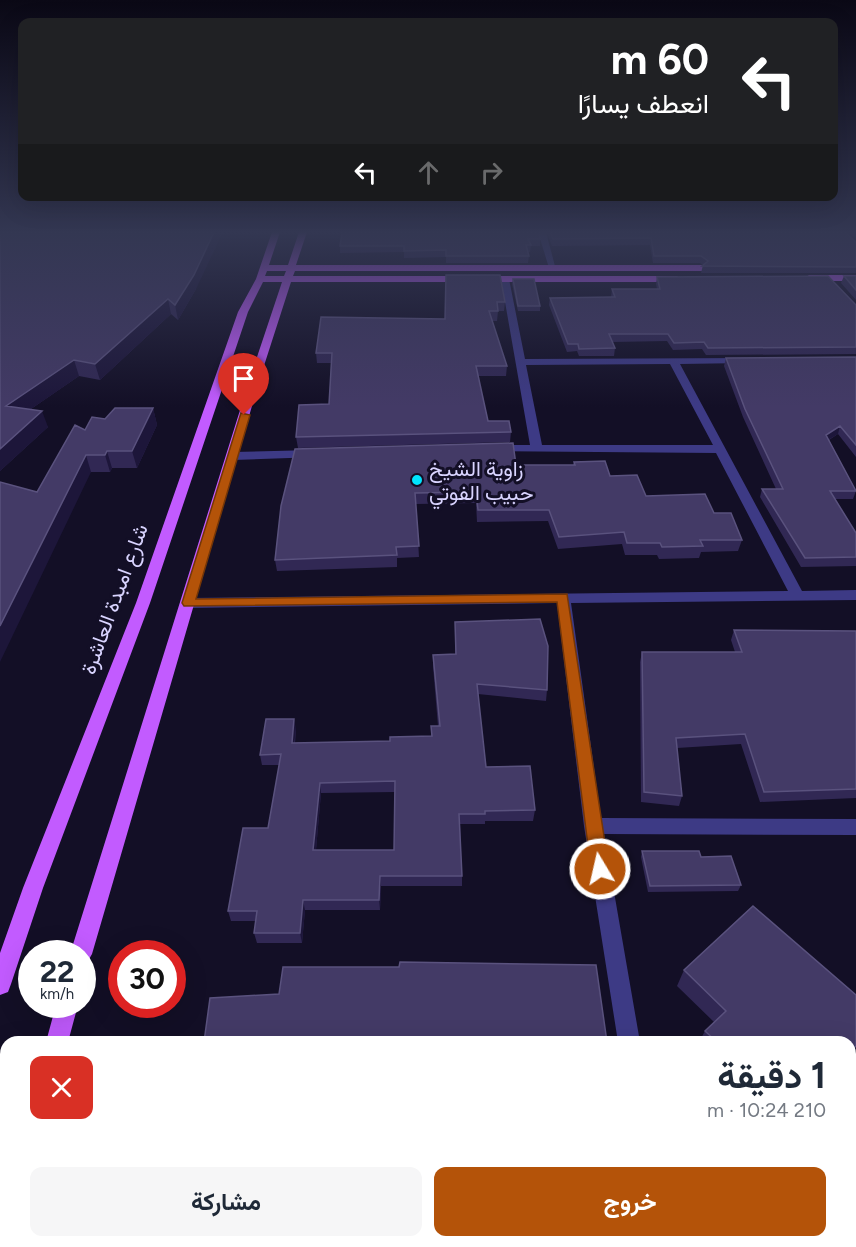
<!DOCTYPE html>
<html lang="ar">
<head>
<meta charset="utf-8">
<style>
  body { margin:0; font-family:Figtree,Vazirmatn,sans-serif; background:#f6f6f7; color:#1f2937; direction:rtl; height:100vh; display:flex; flex-direction:column; font-size:22px; white-space:nowrap }
  * { box-sizing:border-box; margin:0 }
  p { font-size:20px; color:#747a83 }
  .icon { flex:none; width:33px; height:33px; fill:none; stroke:currentColor; stroke-width:2; stroke-linecap:round; stroke-linejoin:round }
  .map { position:relative; flex:1; overflow:hidden; direction:ltr }
  .drawer { position:absolute; left:0px; top:1036px; width:856px; height:212px; display:flex; flex-direction:column; background:#fff; border-radius:18px 18px 0 0; box-shadow:0 6px 24px #0002; direction:rtl }
  .drawer>* { flex:none }
  .hud { position:absolute; left:18px; top:18px; width:820px; height:183px; border-radius:12px; box-shadow:0 6px 24px #0002; direction:rtl; background:#202124; color:#fff; overflow:hidden }
  .speed { position:absolute; left:18px; top:940px; display:flex; gap:12px; font-size:30px; font-weight:700; text-align:center }
  .speed>* { display:grid; place-content:center; width:78px; height:78px; border-radius:50%; background:#fff; box-shadow:0 6px 24px #0002; line-height:1 }
  .speed small { font-size:15px; font-weight:400 }
  .speed .limit { border:9px solid #d22; background:#fff; color:#111 }
  .pin { position:absolute; display:grid; place-items:center; width:51px; height:51px; color:#fff; margin:-62px -26px; border-radius:50% 50% 50% 0; rotate:-45deg; box-shadow:0 0 6px #0007 }
  .pin .icon { rotate:45deg }
  .me { position:absolute; width:66px; margin:-33px; rotate:351deg; stroke-linejoin:round; filter:drop-shadow(0 0 4px #0008) }
  .turn { display:flex; align-items:center; gap:21px; height:126px; padding:0 30px; font-size:27px }
  .turn .icon { width:78px; height:78px; stroke-width:2.5 }
  .turn b { display:block; font-size:42px; line-height:51px }
  .lanes { display:flex; align-items:center; height:57px; padding:0 30px; background:#0003; justify-content:center; gap:30px; direction:ltr }
  .lanes .off { opacity:.35 }
  .round { display:grid; place-items:center; flex:none; width:63px; height:63px; border-radius:12px; background:#f6f6f7 }
  .overview { display:flex; align-items:center; justify-content:space-between; height:102px; padding:0 30px }
  h1 { font-size:36px; font-weight:700; line-height:45px }
  .cta { display:flex; gap:12px; margin-top:auto; padding:12px 30px }
  .cta a { flex:1; height:69px; border-radius:12px; background:#b45309; color:#fff; font-size:24px; font-weight:700; line-height:69px; text-align:center }
  .cta a+a { background:#f6f6f7; color:#1f2937 }
  .map>svg:first-child { display:block }
</style>
</head>
<body>
<div class="map">
<svg width="856" height="1247" viewBox="0 0 856 1247">
  <rect width="100%" height="100%" fill="#130f26"/>
  <g fill="none" stroke-linecap="round" stroke-linejoin="round">
    <path fill="#3d3a85" fill-rule="evenodd" d="M538,232H546L556,270L549,268Z
      M505,276L509,279L525,359L749,358V362L745,363L680,364L802,591L856,590V600L571,603L601,818L856,819V835L604,834L640,1042H618L584,826L557,603L188,608L181,603L188,598L788,591L716,453L489,451V447L493,445H530L501,279ZM670,364L713,445H542L526,365Z
      M314,450L318,451V457L233,460L227,456L233,452Z
      M850,1196H856V1222H850Z"/>
    <path fill="#c25bff" fill-rule="evenodd" d="M272,232H280L269,265H288L299,232H307L296,265H721L725,268L721,271H295L293,276H677L681,279L677,282H291L261,375L92,954L88,961L82,964V954H70L251,375L282,282H263L248,312L150,603L43,888L11,984L8,992L0,995V953L23,888L136,603L238,312L256,279ZM267,271H286L284,276H265Z
      M856,275V281H809L805,278L809,275Z
      M56,1005H78L68,1042H46Z
      M6,1206V1242H12L10,1247H0V1208Z"/>
  </g>
  <path fill="#312854" fill-rule="evenodd" d="M0,232L196,289L178,320L171,314L100,380L79,376L31,409L48,427L0,471Z
    M547,232H845L856,242V273H701L703,265L700,263H653L650,245L552,246Z
    M849,232H856V239Z
    M540,239V246H531L530,252H528L529,256L528,263H446V257L404,258V252L340,253V246Z
    M446,275L505,302L504,311H498L497,321H492L507,366L506,376H478L488,421L511,432L510,442L298,448L296,437L329,404L331,363H317L316,353L445,319Z
    M844,276H856V300L841,283Z
    M657,277L856,305V354L706,355L702,349L673,350L667,341L612,342L615,348L614,356H579L577,351L567,352L549,305L550,298L611,297L612,289H657L656,284Z
    M513,279L540,306V311H518L512,284Z
    M856,357V457L838,434L829,440L856,491L853,499H835L856,533V566L801,567L760,497L762,489H776L743,417L724,366L726,358Z
    M153,408L157,425L137,468H112L110,472H91L37,492L85,430L105,419Z
    M574,462L610,476L646,496L714,513L742,540L738,551L701,552L699,558L659,559L657,555H625L622,544L558,549L548,521L477,522L476,503L416,504L419,557L397,558V567L277,571L275,560L281,506L516,465H573Z
    M455,622L547,690L546,701L478,694L486,767L535,810L533,821H485V824H460L462,876V886H381L380,910H305L302,943H257L254,933L256,921H231L228,911L268,828L279,765H262L260,755L296,729L295,743L390,741L431,736V726H438L433,666V655L455,654ZM395,792L394,850H316L321,793Z
    M734,630L856,631V798L760,802L741,744L677,748L682,796L679,806L641,802L640,662L642,652H735L731,640Z
    M642,851L701,857L741,885L738,891L648,892L641,857Z
    M684,970L850,1042H699L705,1031L714,1022L677,986Z
    M850,1110H856V1144L850,1145Z"/>
  <path fill="#1d163a" d="M214,232H223L196,289L178,320L175,305Z
    M168,299L171,314L100,380L95,364Z
    M74,360L79,376L12,422L6,406Z
    M153,408L157,425L137,468L132,451Z
    M42,411L48,427L0,471V449Z
    M840,426L838,434L823,443L826,435Z
    M107,451L112,468L110,472L105,455Z
    M86,455L91,472L0,662V626Z
    M294,719L296,729L293,753L292,743Z
    M320,783L321,793L315,860L313,850Z
    M380,876L381,886L380,910L379,900Z
    M303,900L305,910L302,943L300,933Z"/>
  <path fill="#433a66" stroke="#5a527e" stroke-width="1.5" fill-rule="evenodd" d="M0,232H214L194,275L175,305L168,299L95,364L74,360L6,406L42,411L0,449Z
    M342,232H539L540,239H528L531,245H526L529,256H446V250L404,251V246H340Z
    M550,232H845L856,242V267L702,266L708,261L701,256H654L651,238L553,239Z
    M446,275H500L505,302H497L498,311H489L507,366H476L488,421H509L511,432L296,437L299,405L329,404L332,353H316L321,317L445,319Z
    M828,276L856,305V347L708,348L704,342L674,343L668,334H609L615,348L579,349L578,344H568L550,298L612,297H615L612,289H660L657,277Z
    M844,276H856V290Z
    M513,279H534L540,306H518Z
    M856,357V445L840,426L826,435L856,491H830L856,533V557L805,558L762,489H783L745,409L726,358Z
    M115,408H153L132,451H107L105,455H86L0,626V482L37,492L75,425L85,430L92,417L105,419Z
    M513,443L516,465H575L574,462L605,461L610,476L637,475L646,496L705,494L714,513H731L742,540H700L703,546L662,547L660,543H627L624,532L559,537L549,510H478L476,492L415,493L419,546L396,547L397,555L275,560L281,506L295,449Z
    M540,619L548,646L547,690L477,684L486,767L530,766L535,810L485,811V814H459L462,876H380L379,900H303L300,933H254L257,911H228L243,828H268L281,754L260,755L266,719H294L292,743L390,741V737L432,736L431,726H440L433,655L456,654L455,622ZM395,781L394,850H313L320,783Z
    M734,630L856,631V789L764,792L745,734L676,738L682,796L644,792L642,652H742Z
    M642,851H699L701,857L731,856L741,885L650,886Z
    M753,906L856,995V1046L850,1052V1042H717L705,1031L726,1011L684,970Z
    M400,962L596,965L607,1042H204L210,998L279,994L283,967H399Z
    M850,1110H856V1140H850Z
    M588,1246H626V1247H588Z"/>
  <linearGradient id="sky" x2="0" y2="1"><stop stop-color="#0a0815"/><stop offset="0.57" stop-color="#333752"/><stop offset="1" stop-color="#333752" stop-opacity="0"/></linearGradient>
  <rect width="856" height="407" fill="url(#sky)"/>
  <path fill="#b45309" stroke="#753606" stroke-width="1.5" d="M241,413L250,415L196,599L567,594L609,869L607,875L600,877L594,875L591,869L557,602L184,606L182,603Z"/>
  <circle fill="#00e5ff" stroke="#130f26" stroke-width="2" cx="417" cy="480" r="6"/>
  <g text-anchor="middle" dominant-baseline="central" stroke-width="6" stroke-linejoin="round" paint-order="stroke">
    <g font-size="21" fill="#d9d4ff" stroke="#130f26" text-anchor="start">
      <text x="429" y="468">زاوية الشيخ<tspan x="429" dy="24">حبيب الفوتي</tspan></text>
    </g>
    <g font-size="21" fill="#d9d4ff" stroke="#130f26">
      <text transform="translate(114 599) rotate(-70)">شارع امبدة العاشرة</text>
    </g>
  </g>
</svg>
<div class="speed"><div>22<small>km/h</small></div><div class="limit">30</div></div>
<div class="pin" style="left:244px;top:415px;background:#d93025"><svg class="icon" aria-label="arrive" viewBox="0 0 24 24"><path d="M6 21V4h12l-3 4 3 4H6"/></svg></div>
<svg class="me" style="left:600px;top:869px" viewBox="-20 -20 40 40"><circle r="17" fill="#b45309" stroke="#fff" stroke-width="3"/><path d="M0-11L8 9 0 5-8 9z" fill="#fff"/></svg>
<div class="hud">
<div class="turn"><svg class="icon" aria-label="left" viewBox="0 0 24 24"><path d="M17 20v-9H6M10 6l-5 5 5 5"/></svg><div><b>60 m</b>انعطف يسارًا</div></div>
<div class="lanes"><svg class="icon" aria-label="left" viewBox="0 0 24 24"><path d="M17 20v-9H6M10 6l-5 5 5 5"/></svg><svg class="icon off" aria-label="ahead" viewBox="0 0 24 24"><path d="M12 20V5M6 11l6-6 6 6"/></svg><svg class="icon off" aria-label="right" viewBox="0 0 24 24"><path d="M7 20v-9h11M14 6l5 5-5 5"/></svg></div>
</div>
<section class="drawer">
<div class="overview"><div><h1>1 دقيقة</h1><p>210 m · 10:24</p></div><a class="round" style="background:#d93025;color:#fff"><svg class="icon" aria-label="close" viewBox="0 0 24 24"><path d="M6 6l12 12M18 6L6 18"/></svg></a></div>
<div class="cta"><a>خروج</a><a>مشاركة</a></div>
</section>
</div>
</body>
</html>
